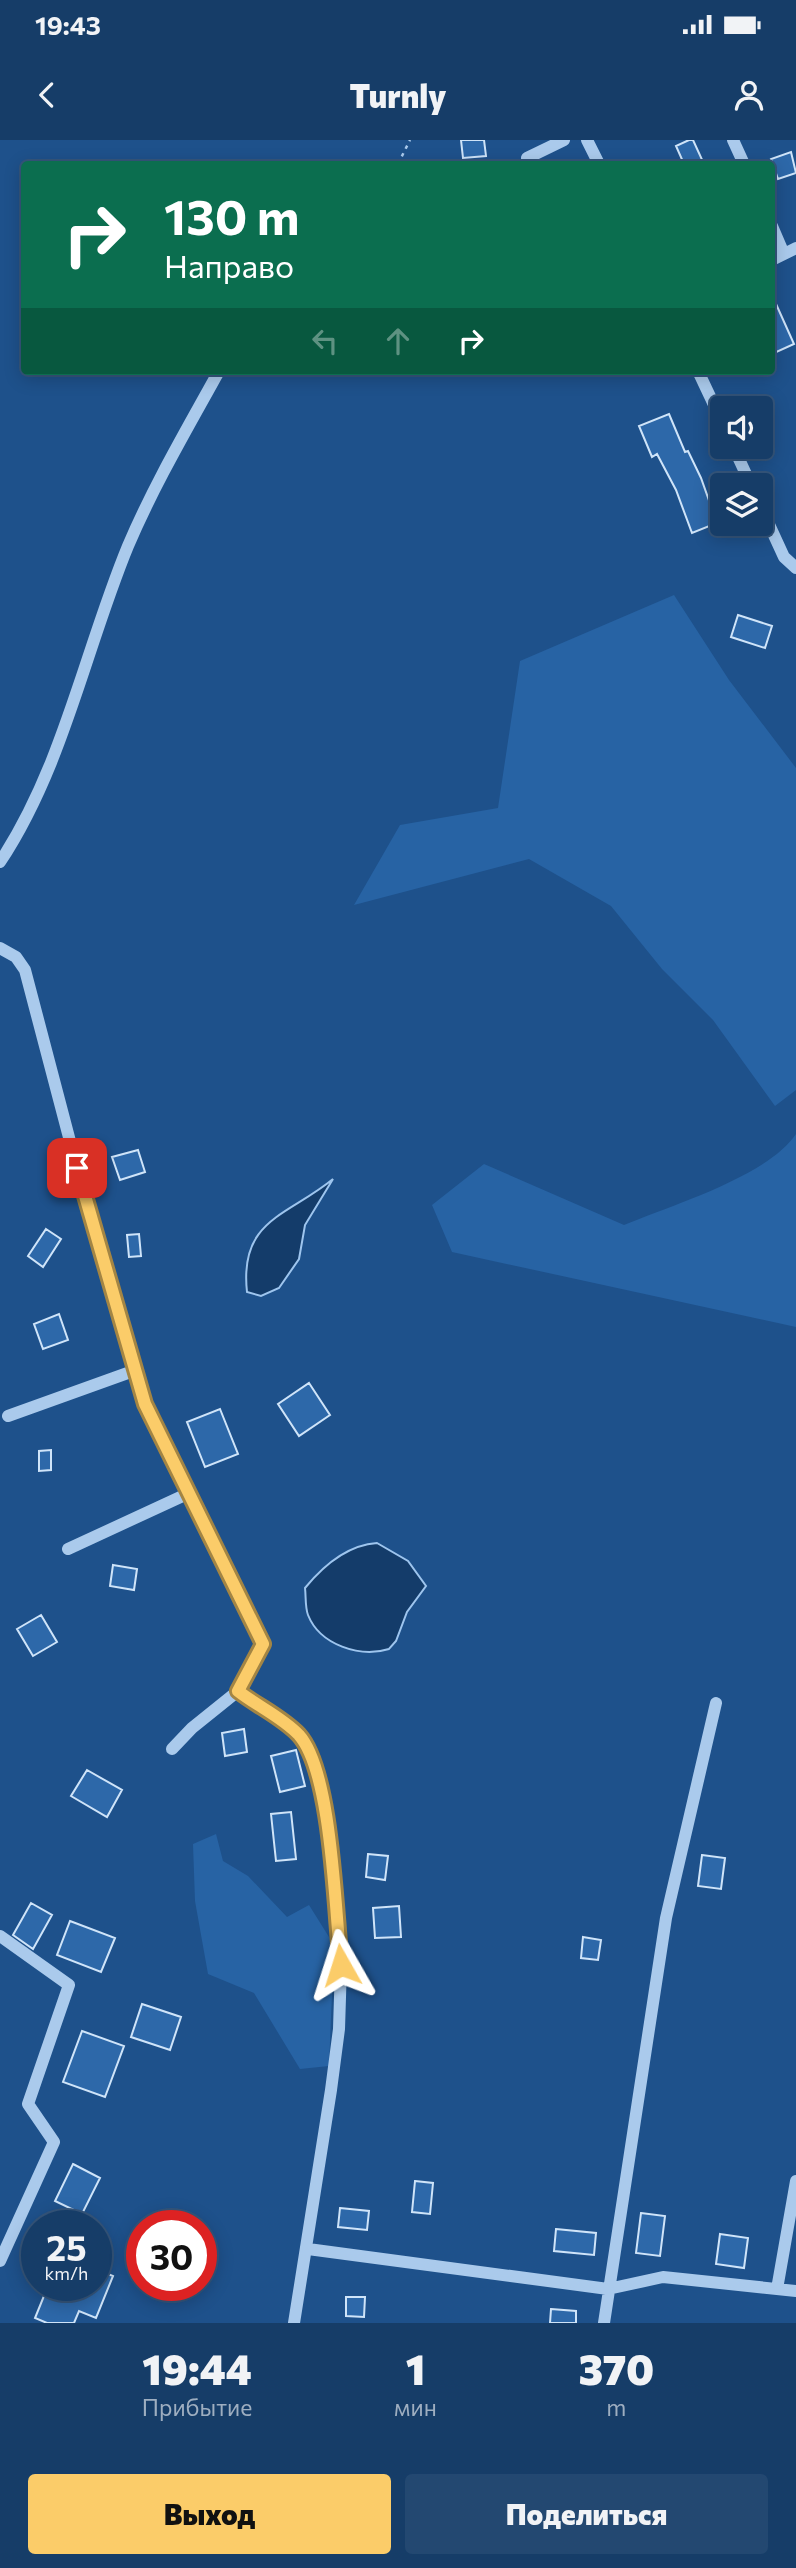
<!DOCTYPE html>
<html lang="ru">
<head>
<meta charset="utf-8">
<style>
  body { margin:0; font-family:Commissioner,sans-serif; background:#234871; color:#f1f3f6; height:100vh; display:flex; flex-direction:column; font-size:26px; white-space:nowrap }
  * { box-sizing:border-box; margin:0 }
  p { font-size:23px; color:#9eaec0 }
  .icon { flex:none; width:38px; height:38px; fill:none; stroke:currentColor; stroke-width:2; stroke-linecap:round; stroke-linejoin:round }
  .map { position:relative; height:2183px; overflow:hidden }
  .drawer { display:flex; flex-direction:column; background:#163d68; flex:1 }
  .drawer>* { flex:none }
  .hud { position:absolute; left:21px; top:21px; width:754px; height:214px; border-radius:7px; box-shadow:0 4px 18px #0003,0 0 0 2px #35567c; background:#0b6e4f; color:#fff; overflow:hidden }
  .buttons { position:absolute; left:710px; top:256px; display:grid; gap:14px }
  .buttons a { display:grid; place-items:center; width:63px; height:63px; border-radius:7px; background:#163d68; box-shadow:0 4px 18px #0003,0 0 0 2px #35567c; font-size:35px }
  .speed { position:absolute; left:21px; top:2070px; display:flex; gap:14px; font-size:35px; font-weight:700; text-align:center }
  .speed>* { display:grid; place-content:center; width:91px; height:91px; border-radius:50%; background:#163d68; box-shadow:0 4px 18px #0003,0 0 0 2px #35567c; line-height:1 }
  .speed small { font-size:18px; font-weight:400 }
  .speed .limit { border:10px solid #d22; background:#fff; color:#111 }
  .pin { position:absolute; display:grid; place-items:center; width:60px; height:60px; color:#fff; margin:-30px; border-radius:14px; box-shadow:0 4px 10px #0006 }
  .me { position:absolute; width:77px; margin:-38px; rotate:354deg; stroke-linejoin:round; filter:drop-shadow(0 0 5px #0008) }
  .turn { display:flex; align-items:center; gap:24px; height:147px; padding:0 28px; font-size:32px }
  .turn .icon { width:91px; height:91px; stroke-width:2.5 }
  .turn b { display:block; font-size:49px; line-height:60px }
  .lanes { display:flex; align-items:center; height:66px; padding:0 28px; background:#0003; justify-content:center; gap:35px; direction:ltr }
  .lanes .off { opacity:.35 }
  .eta { display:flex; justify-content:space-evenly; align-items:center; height:119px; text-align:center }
  .eta b { font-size:42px; font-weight:800; line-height:49px }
  .action { display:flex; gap:14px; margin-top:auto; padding:14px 28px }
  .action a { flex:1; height:80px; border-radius:7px; background:#fbcc69; color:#111; font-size:28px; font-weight:800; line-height:80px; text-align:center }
  .action a+a { background:#234871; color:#f1f3f6 }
  .status { display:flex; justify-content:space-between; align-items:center; height:49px; padding:0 35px; background:#163d68; direction:ltr }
  .status svg { height:19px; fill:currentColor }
  header { display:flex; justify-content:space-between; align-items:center; height:91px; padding:0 28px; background:#163d68; font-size:32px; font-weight:800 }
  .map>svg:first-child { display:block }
</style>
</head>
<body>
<div class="status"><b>19:43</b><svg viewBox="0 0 49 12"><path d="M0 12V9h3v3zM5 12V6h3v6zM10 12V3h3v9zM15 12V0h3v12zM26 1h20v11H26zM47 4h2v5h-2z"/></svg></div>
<header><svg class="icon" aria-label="back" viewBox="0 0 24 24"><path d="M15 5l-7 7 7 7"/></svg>Turnly<svg class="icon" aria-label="person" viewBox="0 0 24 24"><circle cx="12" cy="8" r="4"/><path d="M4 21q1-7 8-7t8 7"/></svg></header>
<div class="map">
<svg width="796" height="2183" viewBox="0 0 796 2183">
  <rect width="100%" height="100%" fill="#1e518b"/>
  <path fill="#2763a4" d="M674,455L729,540L796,628V950L775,966L713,880L662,829L611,766L529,719L354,765L400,685L498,668L520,521Z
    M796,994V1187L452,1112L432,1065L484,1024L624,1085C672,1065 768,1036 796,994Z
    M216,1694L223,1721L248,1736L287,1777L309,1765L334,1805L329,1926L300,1929L254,1853L208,1834L195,1761L193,1704Z"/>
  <path fill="#143c6a" stroke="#9ec5ee" stroke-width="2" d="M333,1039L305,1085L299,1119L279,1148L261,1156L247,1152C239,1079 288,1076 333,1039Z
    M377,1403L408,1421L426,1446L407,1472L396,1501L389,1509C360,1518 320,1505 308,1475C305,1467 306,1456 305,1448C323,1426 348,1405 377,1403Z"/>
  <path fill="#2d68a9" stroke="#cfe4f9" stroke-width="2" d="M461,0H484L486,16L463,18Z
    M689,0H693L704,24H684L676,6Z
    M791,12L796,33L778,39L771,19Z
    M772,155L794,204L772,214Z
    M669,274L685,312L688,311L701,338L717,383L692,393L676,350L657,314L652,317L639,286Z
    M738,475L772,486L765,508L731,497Z
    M138,1010L145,1032L120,1040L112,1017Z
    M46,1089L61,1099L43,1127L28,1116Z
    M139,1094L141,1116L129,1117L127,1095Z
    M59,1174L68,1200L43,1209L34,1184Z
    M309,1243L330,1275L299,1296L278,1264Z
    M220,1269L238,1314L205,1327L187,1282Z
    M51,1310V1330L39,1331V1311Z
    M113,1425L137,1429L134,1450L110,1446Z
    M41,1475L57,1502L33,1516L17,1489Z
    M244,1589L247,1612L225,1616L222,1593Z
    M296,1610L305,1646L280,1652L271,1616Z
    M87,1630L122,1650L107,1677L71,1656Z
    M291,1672L296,1719L276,1721L271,1674Z
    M368,1714L388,1716L385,1740L366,1737Z
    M702,1715L725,1718L721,1749L698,1746Z
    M31,1763L52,1775L33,1809L13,1795Z
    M399,1766L401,1797L375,1798L373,1768Z
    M70,1781L115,1798L101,1832L57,1815Z
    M583,1797L601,1800L598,1820L581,1818Z
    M142,1864L181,1877L170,1910L131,1897Z
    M82,1891L124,1906L105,1957L63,1942Z
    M73,2024L100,2038L82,2074L55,2061Z
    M415,2041L433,2043L430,2074L412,2072Z
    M340,2068L369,2071L367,2090L338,2087Z
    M641,2073L665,2076L660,2116L636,2113Z
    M556,2089L596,2093L594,2115L554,2111Z
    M720,2094L748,2098L744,2128L716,2124Z
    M96,2129L113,2136L96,2178L79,2171L74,2183H47L35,2178L48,2146H96Z
    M346,2157H365L364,2177L346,2176Z
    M551,2169L576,2171V2183H550Z"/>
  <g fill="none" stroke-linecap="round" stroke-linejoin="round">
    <path stroke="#aacaec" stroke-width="2.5" stroke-dasharray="3.5 5" stroke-linecap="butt" d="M398,24L410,0"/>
    <path stroke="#aacaec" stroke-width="12" d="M587,0L599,24
      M733,0L744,24
      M527,18L564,0
      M772,86L784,114
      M772,120L796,108
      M698,231L723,284
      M733,306L751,345
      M761,367L784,417L796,428
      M0,722C63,627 85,510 128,406C154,345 187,289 219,231
      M0,808L16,817L25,830L71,1005L145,1264L263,1504L238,1551L298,1594L311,1613L322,1644L341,1825L339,1889L331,1950L294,2183
      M8,1276L136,1230
      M68,1409L187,1354
      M172,1609L192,1588L238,1551
      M0,1796L69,1845L28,1964L54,2002L0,2121
      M308,2109L608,2149L663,2137L796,2151
      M777,2149L796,2041
      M604,2183L666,1778L716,1563"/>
  </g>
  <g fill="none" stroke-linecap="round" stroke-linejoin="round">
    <defs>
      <path id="route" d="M77,1028L145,1264L263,1504L238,1551C257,1566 282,1577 299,1595C332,1632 335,1771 341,1825"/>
    </defs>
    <use href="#route" stroke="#a38544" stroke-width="18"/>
    <use href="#route" stroke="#fbcc69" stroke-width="12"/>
  </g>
</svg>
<div class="buttons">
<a><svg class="icon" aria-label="sound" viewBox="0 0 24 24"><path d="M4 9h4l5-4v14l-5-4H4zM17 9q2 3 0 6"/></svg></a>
<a><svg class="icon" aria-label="layers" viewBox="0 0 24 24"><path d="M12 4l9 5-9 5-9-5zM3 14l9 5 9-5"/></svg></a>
</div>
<div class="speed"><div>25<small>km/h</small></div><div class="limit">30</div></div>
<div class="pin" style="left:77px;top:1028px;background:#d93025"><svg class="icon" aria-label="arrive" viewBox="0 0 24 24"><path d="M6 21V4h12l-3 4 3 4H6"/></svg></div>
<svg class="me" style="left:341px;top:1825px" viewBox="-20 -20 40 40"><path d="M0-17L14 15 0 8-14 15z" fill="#fbcc69" stroke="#fff" stroke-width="4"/></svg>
<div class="hud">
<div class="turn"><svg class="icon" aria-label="right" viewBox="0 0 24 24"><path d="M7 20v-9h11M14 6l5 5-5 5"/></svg><div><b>130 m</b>Направо</div></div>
<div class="lanes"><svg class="icon off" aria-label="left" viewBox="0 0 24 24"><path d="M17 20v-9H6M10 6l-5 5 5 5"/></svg><svg class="icon off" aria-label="ahead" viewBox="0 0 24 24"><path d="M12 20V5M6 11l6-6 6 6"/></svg><svg class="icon" aria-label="right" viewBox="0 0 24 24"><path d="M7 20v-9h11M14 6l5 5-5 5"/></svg></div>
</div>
</div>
<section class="drawer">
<div class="eta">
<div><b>19:44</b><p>Прибытие</p></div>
<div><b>1</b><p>мин</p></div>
<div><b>370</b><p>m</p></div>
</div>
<div class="action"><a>Выход</a><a>Поделиться</a></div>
</section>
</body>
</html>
